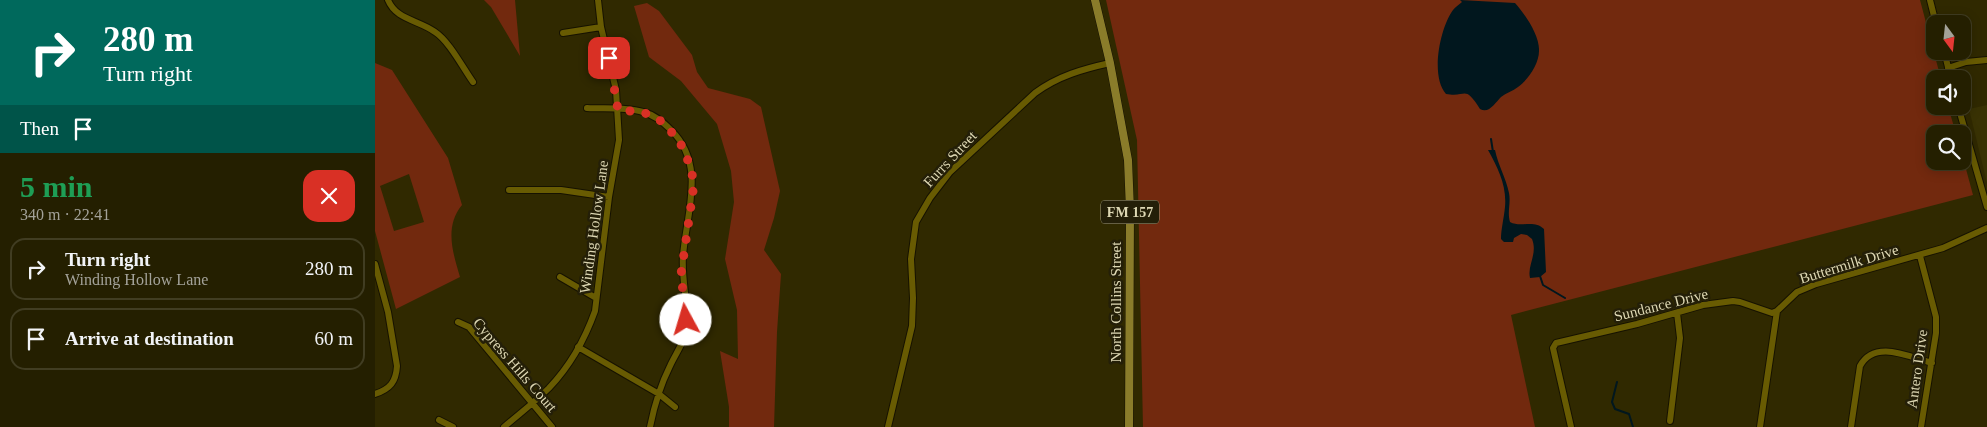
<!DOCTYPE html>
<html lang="en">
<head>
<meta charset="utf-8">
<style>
  body { margin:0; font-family:"Times New Roman",serif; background:#2c270a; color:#f1f3f6; height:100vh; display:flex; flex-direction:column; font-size:19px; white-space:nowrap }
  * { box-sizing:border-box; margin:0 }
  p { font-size:16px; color:#a3a299 }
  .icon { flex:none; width:28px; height:28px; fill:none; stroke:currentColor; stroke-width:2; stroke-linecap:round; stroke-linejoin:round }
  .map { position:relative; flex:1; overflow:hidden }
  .details { display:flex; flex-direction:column; background:#241f00; width:375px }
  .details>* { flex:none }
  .hud { background:#00695c; color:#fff; overflow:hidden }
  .needle { width:32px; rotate:165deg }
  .controls { position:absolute; left:1551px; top:15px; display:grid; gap:10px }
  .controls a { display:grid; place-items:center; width:45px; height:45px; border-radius:10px; background:#241f00; box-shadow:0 2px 12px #0003,0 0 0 1px #413d22; font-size:25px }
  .pin { position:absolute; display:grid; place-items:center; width:42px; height:42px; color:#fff; margin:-21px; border-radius:10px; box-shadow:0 2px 8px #0006 }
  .me { position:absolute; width:55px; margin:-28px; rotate:354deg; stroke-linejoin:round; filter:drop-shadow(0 0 4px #0008) }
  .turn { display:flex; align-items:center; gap:18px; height:105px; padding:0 20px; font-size:22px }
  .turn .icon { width:65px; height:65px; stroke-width:2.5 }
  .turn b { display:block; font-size:35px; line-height:42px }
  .then { display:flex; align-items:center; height:48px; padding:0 20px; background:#0003; gap:10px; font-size:19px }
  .round { display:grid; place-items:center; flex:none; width:52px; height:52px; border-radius:15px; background:#2c270a }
  .head { display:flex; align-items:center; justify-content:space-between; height:85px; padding:0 20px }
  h1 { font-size:30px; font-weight:600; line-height:38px; color:#1e9e55 }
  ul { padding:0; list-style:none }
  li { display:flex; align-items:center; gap:15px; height:62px; margin:0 10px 8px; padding:0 10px; border:2px solid #413d22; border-radius:15px }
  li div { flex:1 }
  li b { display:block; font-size:19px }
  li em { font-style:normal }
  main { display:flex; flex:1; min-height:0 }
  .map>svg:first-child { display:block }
</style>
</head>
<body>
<main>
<section class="details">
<div class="hud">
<div class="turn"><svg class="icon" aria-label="right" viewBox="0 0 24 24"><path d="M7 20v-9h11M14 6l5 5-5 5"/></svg><div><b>280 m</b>Turn right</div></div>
<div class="then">Then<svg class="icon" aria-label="arrive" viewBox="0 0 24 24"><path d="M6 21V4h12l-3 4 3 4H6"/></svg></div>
</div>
<div class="head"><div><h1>5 min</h1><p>340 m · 22:41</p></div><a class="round" style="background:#d93025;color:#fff"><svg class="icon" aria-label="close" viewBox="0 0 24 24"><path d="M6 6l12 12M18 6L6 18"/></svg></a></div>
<ul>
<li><svg class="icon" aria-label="right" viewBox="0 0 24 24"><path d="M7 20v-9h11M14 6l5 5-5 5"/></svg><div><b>Turn right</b><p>Winding Hollow Lane</p></div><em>280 m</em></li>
<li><svg class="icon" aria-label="arrive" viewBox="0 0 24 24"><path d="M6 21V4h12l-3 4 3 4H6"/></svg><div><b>Arrive at destination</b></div><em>60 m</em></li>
</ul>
</section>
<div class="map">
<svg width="1612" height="427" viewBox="0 0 1612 427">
  <rect width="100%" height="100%" fill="#302900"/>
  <path fill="#393204" d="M1612,105V183L1594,109Z"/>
  <path fill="#72290e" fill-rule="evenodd" d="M109,0H140L145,56L116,7Z
    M731,0H1545L1566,79H1560V106H1573L1581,134H1560V161H1588V158L1598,195L1136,315L1160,427H768L762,140Z
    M272,3L284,11L317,55L322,72L333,88L375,99L386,107L405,191L399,218L389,250L406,274L402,332L399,427H354V407L345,351L363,359L362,310L350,259L359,202L356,171L342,124L306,81L274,57L259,6Z
    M0,63L17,70L73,158L87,205C69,227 78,253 85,277L21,309L0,231ZM34,174L49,222L19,231L5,186Z"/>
  <path fill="#01171e" d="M1085,0L1140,3C1150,14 1165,36 1164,51C1164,64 1153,80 1143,87C1138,91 1131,93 1126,97C1120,103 1114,114 1105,109C1089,84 1092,98 1071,94C1055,76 1065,28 1078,10C1080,7 1084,5 1087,2Z
    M1113,150H1120C1123,165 1131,178 1134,193C1136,203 1132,212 1135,222C1146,228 1159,219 1169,229L1171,272L1165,277L1155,278C1152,265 1163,254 1157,239L1152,235L1146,234L1139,238L1138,242H1129L1126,239C1126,229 1129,218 1130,207C1132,186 1123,168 1113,150Z"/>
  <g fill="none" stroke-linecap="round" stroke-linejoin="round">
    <path stroke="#01171e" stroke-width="2" d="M1116,139L1118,152
      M1165,276L1168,285L1190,298
      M1242,382L1237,402L1240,409L1254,414L1258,427"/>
    <defs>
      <path id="minor" d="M13,0C21,20 44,20 60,32C74,41 88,68 98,82
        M1555,0L1561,24
        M188,33L226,27
        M1569,51L1576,79
        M1573,68L1591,62L1612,60
        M1583,106L1612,207
        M212,108C230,109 251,107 268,112C280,115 288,122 296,130C332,165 311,214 308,256C306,281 315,308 311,332C308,344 300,355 295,366C286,384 279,407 275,427
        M134,190H186L234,197
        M1545,256L1561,317V333L1546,427
        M0,264L13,312L22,366C21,382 15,389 0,394
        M185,277L221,298
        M83,322L94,327L177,427
        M203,347L284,394L300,407
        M64,420L78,427
        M1295,421L1305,338L1302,313
        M129,427C144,414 160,402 174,388C194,367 210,339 220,311L234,197L244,140L241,90L226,27L223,0
        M513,427L537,326L538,298L536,259L541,222L555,198L575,172L660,93C683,76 708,69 735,63
        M1196,427L1178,348L1181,343L1262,324L1328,305L1358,301L1365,302L1397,313L1402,311
        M1385,427L1402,311L1422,292L1441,284L1568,248L1612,228
        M1476,427L1485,366C1500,339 1534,357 1557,363"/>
      <path id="major" d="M720,0L735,63L753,160L755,210L754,427"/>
    </defs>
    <use href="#minor" stroke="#161200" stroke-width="8"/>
    <use href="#major" stroke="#161200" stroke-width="9"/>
    <use href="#minor" stroke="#685b02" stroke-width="6"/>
    <use href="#major" stroke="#8a7c2a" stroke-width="8"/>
  </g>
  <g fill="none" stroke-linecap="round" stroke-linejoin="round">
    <path stroke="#d93025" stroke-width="9" stroke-dasharray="0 16.2" d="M234,58L243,110L268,112L286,121L304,140L317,170L318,192L306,274L311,320"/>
  </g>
  <g text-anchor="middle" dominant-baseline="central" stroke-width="5" stroke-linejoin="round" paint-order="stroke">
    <rect fill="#241f08" stroke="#a6a080" stroke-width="1" x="726" y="200.5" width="58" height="23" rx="4"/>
    <g font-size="14" font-weight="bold" fill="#ddd7b3">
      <text x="755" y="212">FM 157</text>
    </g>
    <g font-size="15" fill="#ddd7b3" stroke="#241f08">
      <text transform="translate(575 159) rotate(-47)">Furrs Street</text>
      <text transform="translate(219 227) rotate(-82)">Winding Hollow Lane</text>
      <text transform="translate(1474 264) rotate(-17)">Buttermilk Drive</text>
      <text transform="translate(741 302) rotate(-90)">North Collins Street</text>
      <text transform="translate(1286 305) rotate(-14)">Sundance Drive</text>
      <text transform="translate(140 365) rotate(49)">Cypress Hills Court</text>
      <text transform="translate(1542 369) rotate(-82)">Antero Drive</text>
    </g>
  </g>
</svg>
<div class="controls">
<a><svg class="needle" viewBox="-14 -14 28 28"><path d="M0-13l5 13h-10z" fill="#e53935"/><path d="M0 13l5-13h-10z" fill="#a3a299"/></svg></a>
<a><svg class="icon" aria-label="sound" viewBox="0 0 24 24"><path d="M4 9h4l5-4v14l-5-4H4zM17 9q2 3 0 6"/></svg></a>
<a><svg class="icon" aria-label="search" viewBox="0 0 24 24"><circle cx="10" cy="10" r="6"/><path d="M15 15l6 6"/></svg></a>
</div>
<div class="pin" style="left:234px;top:58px;background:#d93025"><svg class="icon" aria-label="arrive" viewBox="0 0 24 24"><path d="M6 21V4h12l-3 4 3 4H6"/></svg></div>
<svg class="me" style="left:311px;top:320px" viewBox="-20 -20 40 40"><circle r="19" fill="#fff"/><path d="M0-13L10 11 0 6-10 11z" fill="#d93025"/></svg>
</div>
</main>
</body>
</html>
